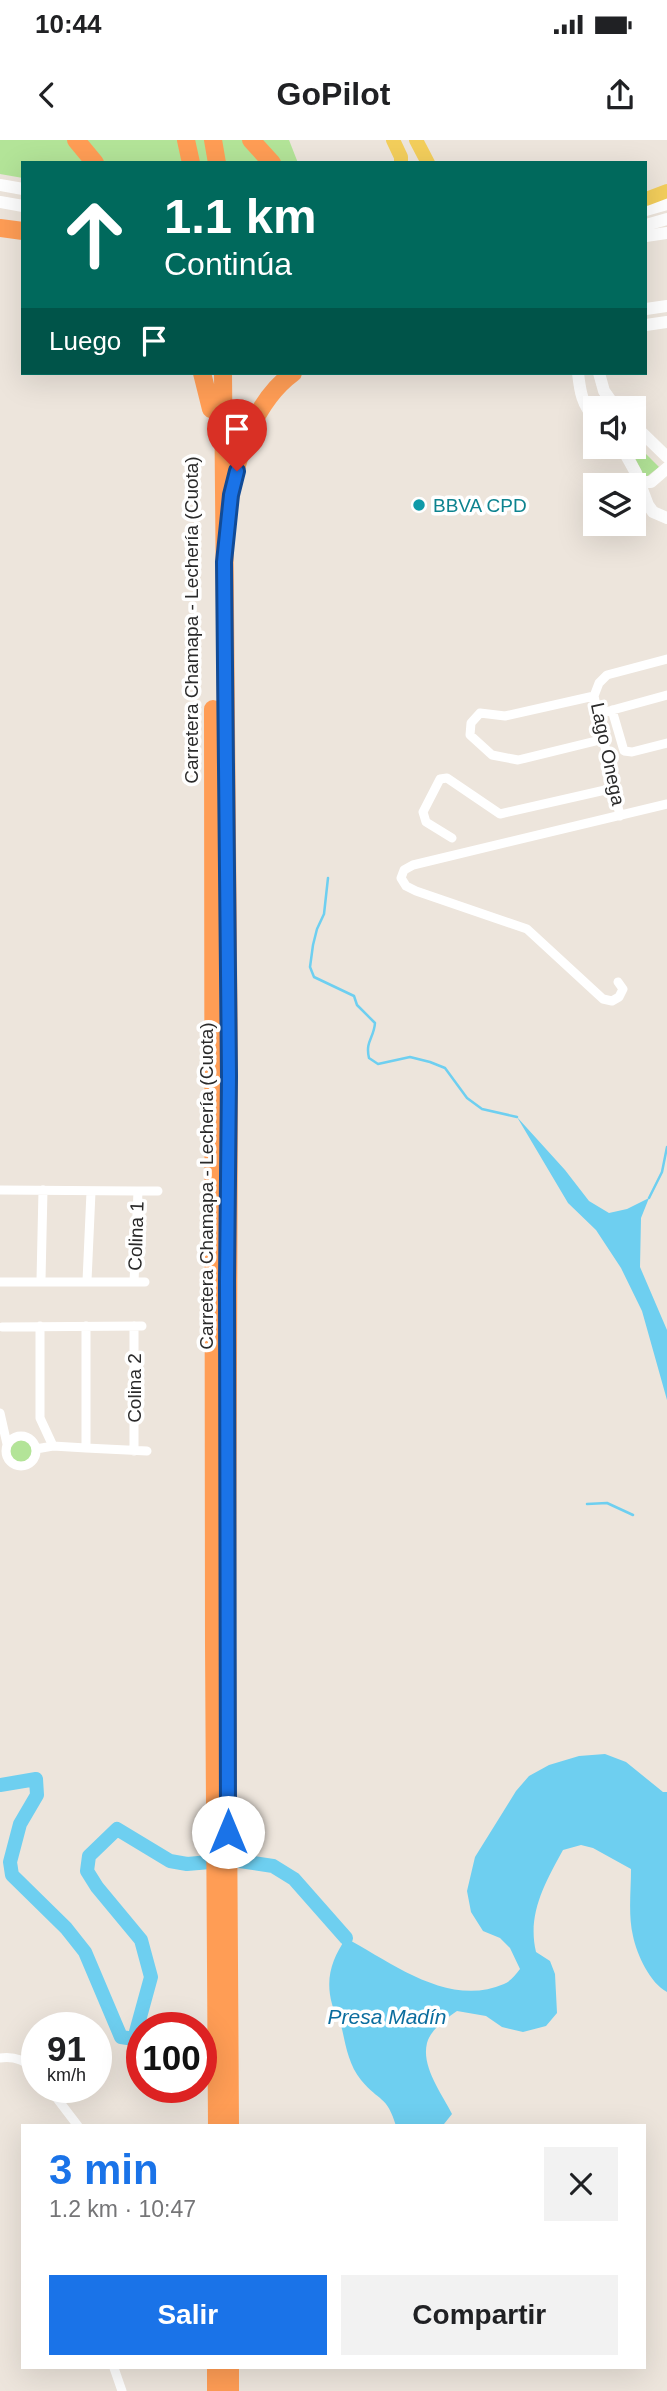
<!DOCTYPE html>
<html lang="es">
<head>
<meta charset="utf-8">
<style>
  body { margin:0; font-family:Helvetica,sans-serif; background:#f2f2f2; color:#202124; height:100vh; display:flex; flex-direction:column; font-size:26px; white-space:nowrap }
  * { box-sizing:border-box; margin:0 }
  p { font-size:23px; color:#757577 }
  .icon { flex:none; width:38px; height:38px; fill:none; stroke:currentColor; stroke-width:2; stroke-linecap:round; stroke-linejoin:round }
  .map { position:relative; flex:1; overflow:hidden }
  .details { position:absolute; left:21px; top:1984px; width:625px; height:245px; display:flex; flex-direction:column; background:#fff; border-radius:0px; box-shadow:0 7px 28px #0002 }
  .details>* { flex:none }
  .guide { position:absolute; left:21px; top:21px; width:626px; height:214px; border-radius:0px; box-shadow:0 7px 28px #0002; background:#00695c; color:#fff; overflow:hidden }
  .fabs { position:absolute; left:583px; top:256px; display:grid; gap:14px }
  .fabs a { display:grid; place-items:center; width:63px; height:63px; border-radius:0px; background:#fff; box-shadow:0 7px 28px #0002; font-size:35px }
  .speed { position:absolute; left:21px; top:1872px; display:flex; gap:14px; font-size:35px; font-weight:700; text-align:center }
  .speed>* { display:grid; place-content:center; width:91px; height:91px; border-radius:50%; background:#fff; box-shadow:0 7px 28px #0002; line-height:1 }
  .speed small { font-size:18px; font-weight:400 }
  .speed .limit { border:10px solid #d22; background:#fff; color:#111 }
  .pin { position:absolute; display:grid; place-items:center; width:60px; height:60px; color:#fff; margin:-72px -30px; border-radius:50% 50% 50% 0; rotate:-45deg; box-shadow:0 0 7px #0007 }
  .pin .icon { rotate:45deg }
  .me { position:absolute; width:77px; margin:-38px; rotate:0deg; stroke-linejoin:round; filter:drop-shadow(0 0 5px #0008) }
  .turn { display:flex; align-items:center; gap:24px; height:147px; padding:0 28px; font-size:32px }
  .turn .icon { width:91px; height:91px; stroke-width:2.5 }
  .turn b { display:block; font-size:49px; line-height:60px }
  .then { display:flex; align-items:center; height:66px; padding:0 28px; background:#0003; gap:14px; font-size:26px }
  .round { display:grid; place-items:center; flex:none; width:74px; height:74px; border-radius:0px; background:#f2f2f2 }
  .headline { display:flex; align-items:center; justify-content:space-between; height:119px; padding:0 28px }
  h1 { font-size:42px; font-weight:600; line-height:52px; color:#1a73e8 }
  .action { display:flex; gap:14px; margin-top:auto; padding:14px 28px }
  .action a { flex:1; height:80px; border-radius:0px; background:#1a73e8; color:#fff; font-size:28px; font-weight:600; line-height:80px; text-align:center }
  .action a+a { background:#f2f2f2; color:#202124 }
  .status { display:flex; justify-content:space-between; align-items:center; height:49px; padding:0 35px; background:#fff; direction:ltr }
  .status svg { height:19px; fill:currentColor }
  header { display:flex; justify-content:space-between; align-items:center; height:91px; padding:0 28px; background:#fff; font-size:32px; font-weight:600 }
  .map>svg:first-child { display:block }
</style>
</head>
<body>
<div class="status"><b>10:44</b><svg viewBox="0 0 49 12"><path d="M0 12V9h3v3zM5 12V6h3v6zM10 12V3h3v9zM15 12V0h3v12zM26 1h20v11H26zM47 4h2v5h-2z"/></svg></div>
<header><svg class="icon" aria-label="back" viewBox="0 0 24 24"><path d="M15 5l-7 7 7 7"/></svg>GoPilot<svg class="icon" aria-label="share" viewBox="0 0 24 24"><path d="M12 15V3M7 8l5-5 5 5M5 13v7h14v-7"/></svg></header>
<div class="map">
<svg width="667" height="2251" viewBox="0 0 667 2251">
  <rect width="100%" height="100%" fill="#ede5dc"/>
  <path fill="#b3e498" d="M0,0H289L298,23H23V38L0,34Z
    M634,302L659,327L645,338L629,306H634Z
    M10 1313a13 13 0 1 1 26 0a13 13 0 1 1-26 0Z"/>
  <path fill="#6ecff0" d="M517,977L565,1030L589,1061L609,1073L627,1069L649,1058L641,1078L640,1127L667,1190V1260L642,1171L621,1128L596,1090L568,1063Z
    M605,1614L626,1622L663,1652H667V1852C650,1843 637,1815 633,1796C628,1775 631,1751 631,1729L593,1708L581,1705L563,1710C545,1743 527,1774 536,1812L550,1821L555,1834L557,1873L546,1886L523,1892L502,1887L486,1876L457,1871C446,1879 431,1889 427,1903C421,1927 442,1954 452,1974L444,1984L439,1986H396C387,1955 379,1962 361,1940C349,1925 346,1907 342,1889C340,1881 334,1873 332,1864C325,1838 332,1819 346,1798C392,1823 449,1868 504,1844C510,1842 516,1834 520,1829L510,1808L500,1798L483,1791L471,1772L467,1751L475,1717L516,1651L529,1636L549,1625L579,1616Z"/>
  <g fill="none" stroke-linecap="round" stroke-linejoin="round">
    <path stroke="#6ecff0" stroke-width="2.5" d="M328,738L324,774L317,789L313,805L310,827L314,837L354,856L357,865L375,883C374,898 365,901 369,918L378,924L410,917L430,922L445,928L467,958L482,969L517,977
      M649,1058L662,1032L667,1007
      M587,1364L607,1363L633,1375"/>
    <path stroke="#6ecff0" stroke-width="14" d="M0,1645L36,1639L37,1655L20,1684L10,1722L12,1735L66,1788L85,1812L121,1897L134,1899L151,1837L141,1800L97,1747L87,1731L89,1716L117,1689L170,1721L187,1724L233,1720L273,1726L294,1739L346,1798"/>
    <path stroke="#fff" stroke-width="9" d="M594,556L505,576L480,573L471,583L470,595L492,615L518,620L604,599
      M612,570L624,611L632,612L667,603
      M598,574L667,555
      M620,676L594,556L599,543L607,535L667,519
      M452,698L426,682L423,672L440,639L447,638L500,674L614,648
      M618,842L623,849L619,857L612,861L603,859L527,789L416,751L406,746L401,738L404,730L413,725L667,664
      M0,1050L138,1051L134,1142H0
      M138,1051H158
      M41,1140L43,1050
      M87,1141L91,1052
      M134,1142H145
      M40,1186V1278L53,1306
      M134,1186V1311
      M2,1187L142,1186
      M0,1273L7,1304
      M6 1311a15 15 0 1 1 30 0a15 15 0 1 1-30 0Z
      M86,1308L147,1311
      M36,1309L53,1306L86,1308V1186
      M0,1918C16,1916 26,1921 37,1931
      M49,1948L78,1986
      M114,2228L122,2251"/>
    <path stroke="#fff" stroke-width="12" d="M0,45L23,49
      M0,62L23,66
      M646,70L667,64
      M646,85L667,79
      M646,96L667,93
      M646,169L667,166
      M646,185L667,182
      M578,233C580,251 582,265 595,278
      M599,233L604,251L616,268
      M634,285L667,317
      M621,306L636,333L648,365L653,372L667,378
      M639,342H651L667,328"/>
    <path stroke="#f3ce5b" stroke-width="14" d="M393,0L401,17V23
      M416,0L428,23
      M646,59L667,51"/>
    <path stroke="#ff9d55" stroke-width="18" d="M76,0L95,23
      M186,0L191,23
      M213,0L217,23
      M251,0L272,23
      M0,88L23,91
      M202,233L211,269
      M223,233L229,936L227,1504L230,1986
      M230,359C236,315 256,260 293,233
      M213,569L214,1505L217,1986
      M230,2228V2251
      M216,2251V2228"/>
  </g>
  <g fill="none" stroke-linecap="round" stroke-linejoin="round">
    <defs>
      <path id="route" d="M228,1692L227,1142L229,936L224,422L231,355L237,331"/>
    </defs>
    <use href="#route" stroke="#114b97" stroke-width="18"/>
    <use href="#route" stroke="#1a73e8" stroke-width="12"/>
  </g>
  <circle fill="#0f9aa8" stroke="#fff" stroke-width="2.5" cx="419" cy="365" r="7"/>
  <g text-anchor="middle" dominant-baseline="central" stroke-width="7" stroke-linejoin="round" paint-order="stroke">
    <g font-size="19" fill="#0d838f" stroke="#fff" text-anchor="start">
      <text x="433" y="365">BBVA CPD</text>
    </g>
    <g font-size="19" fill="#2a2a2a" stroke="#fff">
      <text transform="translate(191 480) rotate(-90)">Carretera Chamapa - Lechería (Cuota)</text>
      <text transform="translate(608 614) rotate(78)">Lago Onega</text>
      <text transform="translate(206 1046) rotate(-90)">Carretera Chamapa - Lechería (Cuota)</text>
      <text transform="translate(136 1096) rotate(-88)">Colina 1</text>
      <text transform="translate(134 1248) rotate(-90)">Colina 2</text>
    </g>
    <g font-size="21" font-style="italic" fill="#0b6d9e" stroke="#fff">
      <text x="387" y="1876">Presa Madín</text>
    </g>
  </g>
</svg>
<div class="fabs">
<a><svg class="icon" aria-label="sound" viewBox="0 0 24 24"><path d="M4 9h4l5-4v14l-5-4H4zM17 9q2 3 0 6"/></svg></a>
<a><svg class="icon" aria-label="layers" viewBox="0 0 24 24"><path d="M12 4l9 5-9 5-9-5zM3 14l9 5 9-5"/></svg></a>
</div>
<div class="speed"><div>91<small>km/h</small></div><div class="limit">100</div></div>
<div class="pin" style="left:237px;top:331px;background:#d93025"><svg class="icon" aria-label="arrive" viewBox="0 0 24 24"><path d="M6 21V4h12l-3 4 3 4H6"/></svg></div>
<svg class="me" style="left:228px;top:1692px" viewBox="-20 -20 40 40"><circle r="19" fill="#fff"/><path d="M0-13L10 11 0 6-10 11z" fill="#1a73e8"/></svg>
<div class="guide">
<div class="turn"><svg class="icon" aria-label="ahead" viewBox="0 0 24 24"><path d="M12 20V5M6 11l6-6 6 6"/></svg><div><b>1.1 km</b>Continúa</div></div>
<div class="then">Luego<svg class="icon" aria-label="arrive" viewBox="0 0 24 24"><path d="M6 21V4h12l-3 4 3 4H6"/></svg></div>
</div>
<section class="details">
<div class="headline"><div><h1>3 min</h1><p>1.2 km · 10:47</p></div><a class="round"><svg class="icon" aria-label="close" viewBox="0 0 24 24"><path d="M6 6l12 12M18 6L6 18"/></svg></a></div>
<div class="action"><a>Salir</a><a>Compartir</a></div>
</section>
</div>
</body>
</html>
